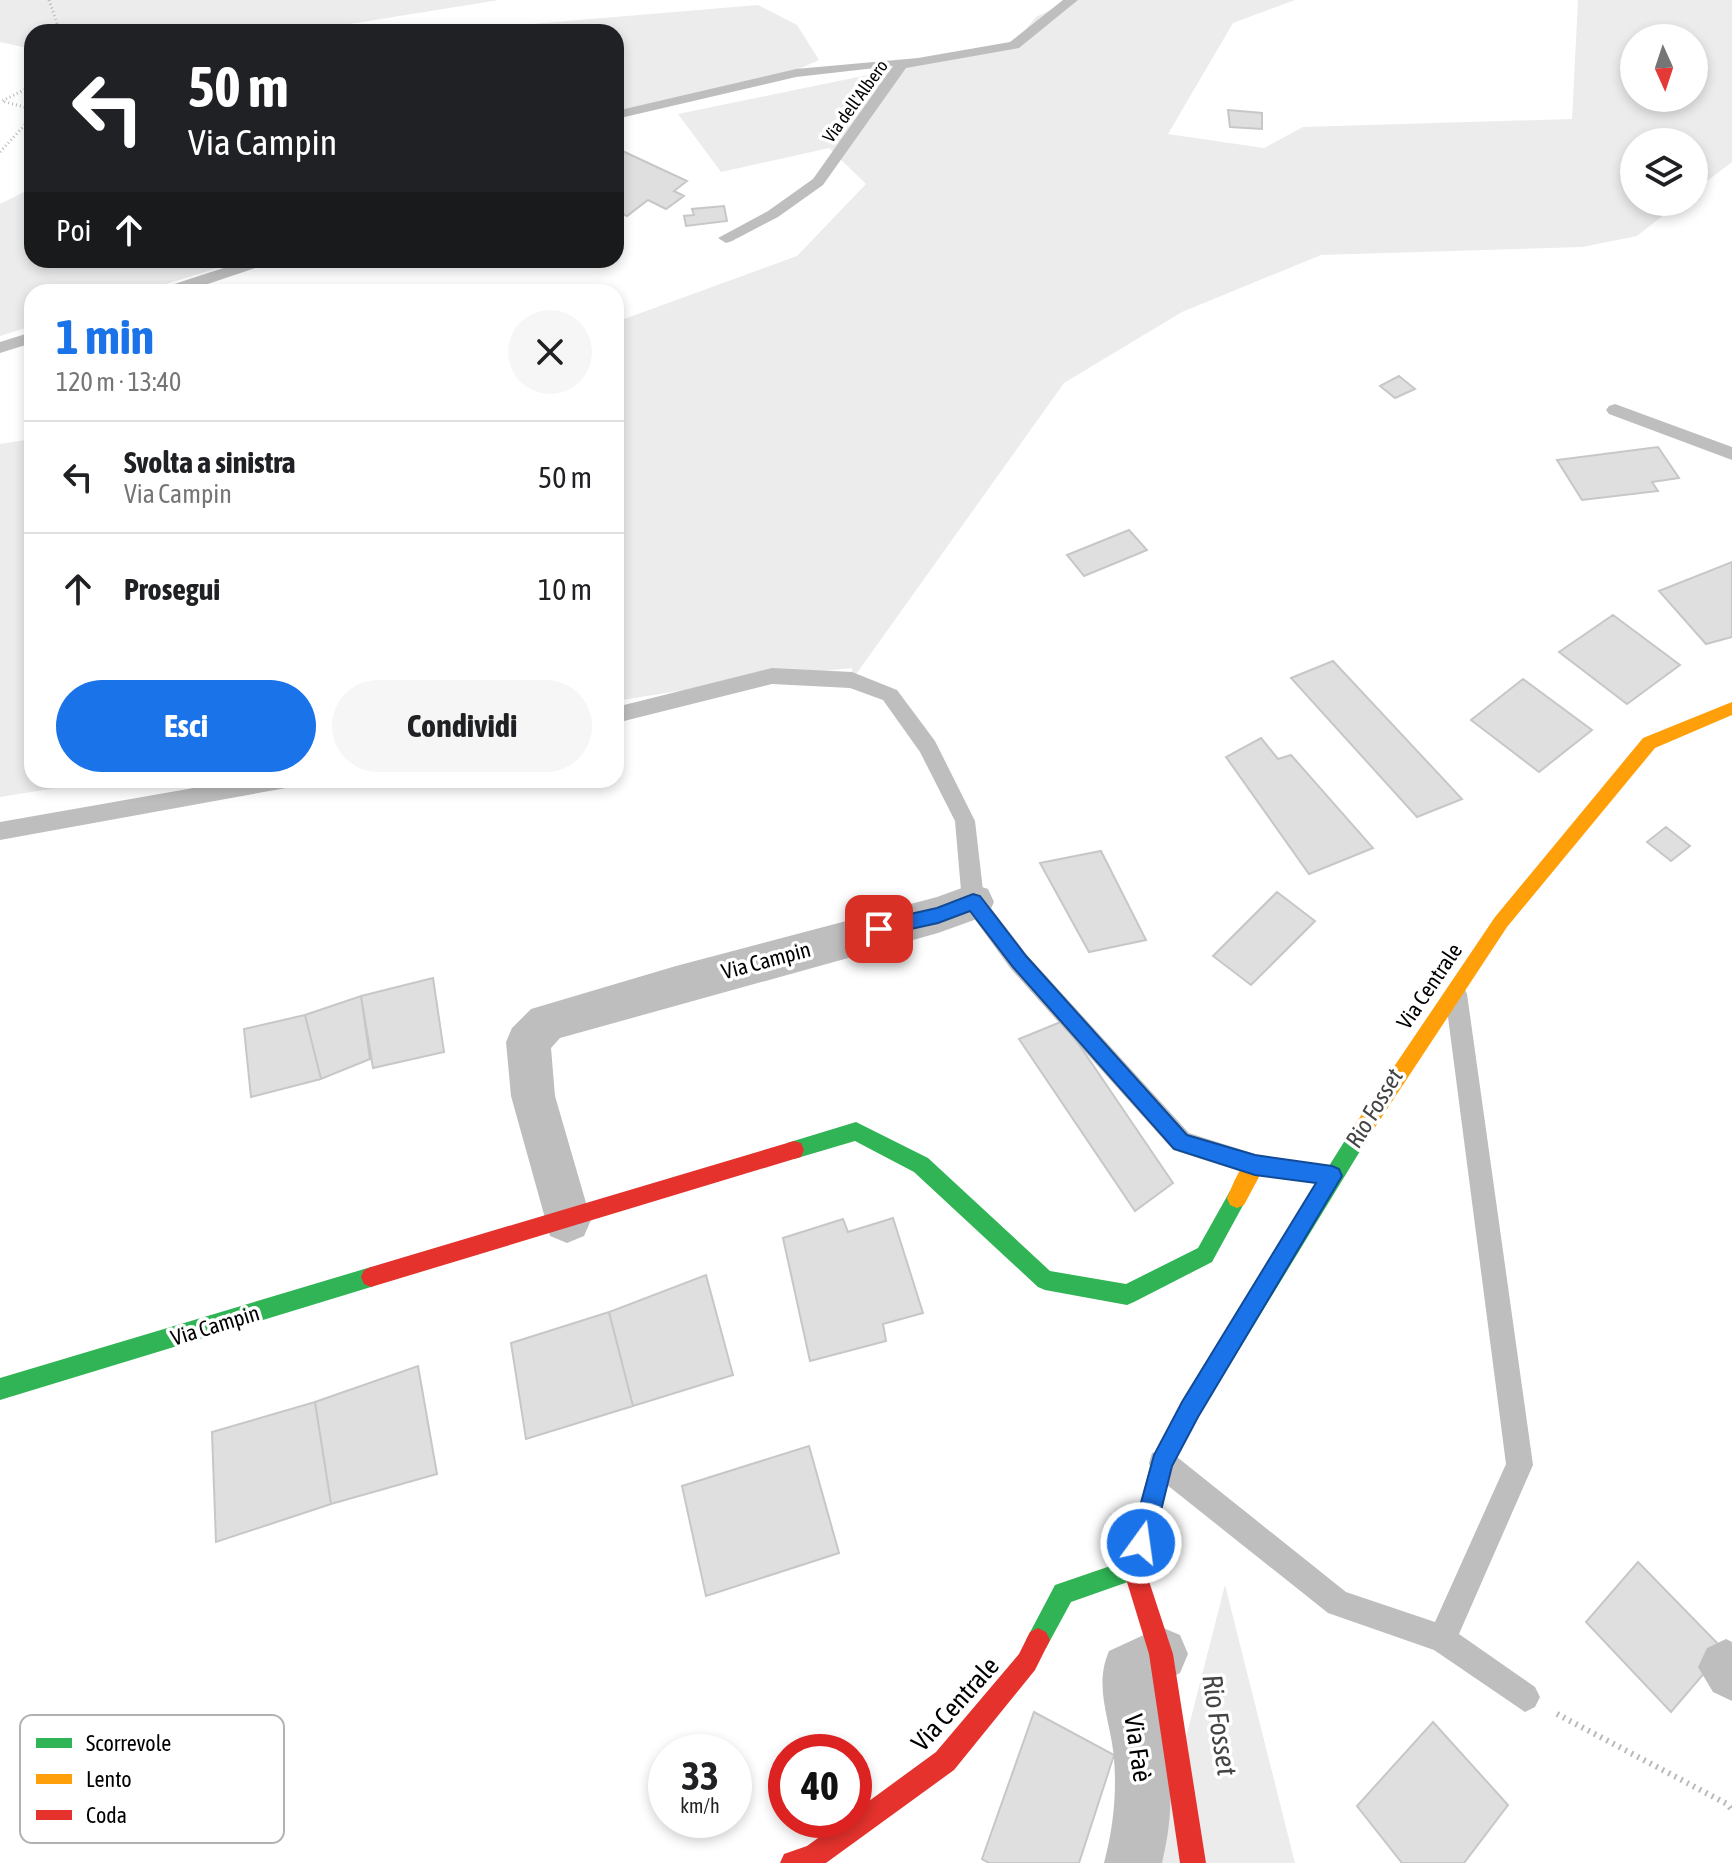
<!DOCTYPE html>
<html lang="it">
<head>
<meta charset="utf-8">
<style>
  body { margin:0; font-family:"Asap Condensed",sans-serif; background:#f6f6f6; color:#202124; height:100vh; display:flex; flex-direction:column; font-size:30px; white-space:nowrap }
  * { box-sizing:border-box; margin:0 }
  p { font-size:26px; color:#757577 }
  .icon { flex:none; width:44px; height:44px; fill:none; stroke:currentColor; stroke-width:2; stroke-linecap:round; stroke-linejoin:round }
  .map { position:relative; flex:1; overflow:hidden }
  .panel { position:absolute; left:24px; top:284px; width:600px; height:504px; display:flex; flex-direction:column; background:#fff; border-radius:24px; box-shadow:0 4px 12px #0003 }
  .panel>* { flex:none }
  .banner { position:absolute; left:24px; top:24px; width:600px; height:244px; border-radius:24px; box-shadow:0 4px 12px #0003; background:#202124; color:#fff; overflow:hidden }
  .needle { width:52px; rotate:177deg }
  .tools { position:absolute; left:1620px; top:24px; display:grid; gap:16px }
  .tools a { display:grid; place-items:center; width:88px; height:88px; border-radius:50%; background:#fff; box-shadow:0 4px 12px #0003; font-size:40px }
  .speed { position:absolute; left:648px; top:1734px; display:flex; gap:16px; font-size:40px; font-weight:700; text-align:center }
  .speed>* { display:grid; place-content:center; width:104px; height:104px; border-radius:50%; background:#fff; box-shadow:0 4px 12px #0003; line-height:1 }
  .speed small { font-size:20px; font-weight:400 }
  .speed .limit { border:12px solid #d22; background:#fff; color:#111 }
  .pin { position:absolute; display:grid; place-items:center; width:68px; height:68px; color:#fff; margin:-34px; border-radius:16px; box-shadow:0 4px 12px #0006 }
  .me { position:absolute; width:88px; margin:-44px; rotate:14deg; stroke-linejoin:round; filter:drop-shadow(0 0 6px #0008) }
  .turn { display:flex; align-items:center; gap:28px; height:168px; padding:0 32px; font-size:36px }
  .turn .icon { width:104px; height:104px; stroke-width:2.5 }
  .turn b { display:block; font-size:56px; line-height:68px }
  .then { display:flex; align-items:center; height:76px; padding:0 32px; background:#0003; gap:16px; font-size:30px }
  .round { display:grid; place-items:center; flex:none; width:84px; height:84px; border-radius:42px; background:#f6f6f6 }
  .overview { display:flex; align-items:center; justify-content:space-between; height:136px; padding:0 32px }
  h1 { font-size:48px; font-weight:700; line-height:60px; color:#1a73e8 }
  .button { display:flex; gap:16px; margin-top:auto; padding:16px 32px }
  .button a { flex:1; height:92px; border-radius:48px; background:#1a73e8; color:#fff; font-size:32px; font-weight:700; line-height:92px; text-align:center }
  .button a+a { background:#f6f6f6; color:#202124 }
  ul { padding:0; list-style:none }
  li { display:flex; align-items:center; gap:24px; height:112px; padding:0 32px; border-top:2px solid #e0e0e0 }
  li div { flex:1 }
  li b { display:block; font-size:30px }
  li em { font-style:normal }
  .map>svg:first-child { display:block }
</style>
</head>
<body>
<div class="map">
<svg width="1732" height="1863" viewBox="0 0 1732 1863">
  <rect width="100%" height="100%" fill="#fff"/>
  <path fill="#ececec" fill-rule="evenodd" d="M0,0H499L300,32H32V49L0,42Z
    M1071,0H1295L1233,23L1168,134L1264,148L1303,127L1572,119L1578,0H1732V162L1694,191V142H1634V202H1680L1637,236L1582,247L1321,255L1182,312L1064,383L852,680V668L772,676L616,701V322L797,256L866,184L829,148L721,172L678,114L1013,45L1036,17ZM1634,38H1694V98H1634Z
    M758,5L797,25L819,60L783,76L616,118V32H436Z
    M32,188V260H243L141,292H32V326L0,336V204Z
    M32,439V780H106L0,797V444Z
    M1225,1585L1295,1863H1154Z"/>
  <path fill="#dfdfdf" stroke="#c7c7c7" stroke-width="2" d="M1228,110L1262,113V129L1230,127Z
    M616,148L687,181L674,191L684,196L666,209L648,200L627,216L616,211Z
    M724,206L727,221L686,226L684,216L694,215L692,209Z
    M1399,376L1415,389L1395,398L1380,386Z
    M1658,447L1679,478L1652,482L1658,491L1582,500L1557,460Z
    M1129,530L1147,550L1084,576L1067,555Z
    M1732,562V637L1706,644L1659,591Z
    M1613,615L1680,665L1627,704L1559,652Z
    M1333,661L1462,799L1417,817L1291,678Z
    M1523,679L1592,730L1539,772L1471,720Z
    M1261,738L1278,759L1291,755L1373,848L1309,874L1226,757Z
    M1666,827L1690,846L1671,861L1647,842Z
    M1101,851L1146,940L1089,952L1040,863Z
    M1277,892L1315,921L1251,985L1213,956Z
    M433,978L444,1052L373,1068L361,996Z
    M361,996L370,1059L321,1079L305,1015Z
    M305,1015L321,1079L251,1097L244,1029Z
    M1063,1021L1173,1183L1135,1211L1019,1039Z
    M893,1218L923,1313L883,1324L886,1341L810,1361L783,1238L843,1219L848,1232Z
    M706,1275L733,1375L633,1406L609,1312Z
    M609,1312L633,1406L526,1439L511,1343Z
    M418,1366L437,1474L331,1504L315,1402Z
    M315,1402L331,1504L216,1542L212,1432Z
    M809,1446L839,1553L706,1596L682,1486Z
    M1638,1562L1724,1650L1671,1712L1586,1622Z
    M1034,1712L1114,1755L1079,1863H989L982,1859Z
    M1433,1722L1508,1805L1464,1863H1402L1357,1806Z"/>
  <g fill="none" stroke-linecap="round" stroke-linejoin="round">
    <path stroke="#b9b9b9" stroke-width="3" stroke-dasharray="1 3" stroke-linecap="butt" d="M49,0L60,32
      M32,86L2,101L32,109
      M0,152L32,117"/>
    <path stroke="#b9b9b9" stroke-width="6" stroke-dasharray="2 5" stroke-linecap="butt" d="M1557,1714L1727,1804L1732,1810"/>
    <path fill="#bebebe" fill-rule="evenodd" d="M1063,0H1078L1019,48L906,68L823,185L778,217L732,241L726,243L718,238L768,211L813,179L893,66L796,77L616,119V111L796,69L918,58L1010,42Z
      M248,260H272L270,263L184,292H160L162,288Z
      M32,332V343L0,353V342Z
      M1615,404L1732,447V460L1609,414L1606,410L1609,406Z
      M772,668L852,672L897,690L935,741L975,821L984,899L1027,955L1189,1133L1264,1157L1267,1165L1264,1173L1255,1176L1173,1150L1011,969L962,902L955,821L920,752L883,700L850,688L772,684L616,723V707Z
      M239,780H296L293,786L286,788L0,840V822Z
      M1456,984L1464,987L1467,994L1533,1465L1459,1634L1535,1687L1540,1697L1535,1707L1525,1712L1434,1650L1328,1613L1152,1473L1149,1463L1152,1453L1162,1450L1172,1453L1346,1592L1435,1622L1506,1464L1445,994L1448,987Z"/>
    <path fill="#bebebe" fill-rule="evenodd" d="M973,884L988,889L994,902L988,915L938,933L560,1038L551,1048L555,1096L591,1220L584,1236L567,1243L550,1236L511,1096L506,1042L512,1028L531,1009L676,966L937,897Z
      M1161,1627L1180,1635L1188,1654L1180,1673L1157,1685C1169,1750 1178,1797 1162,1863H1104C1113,1829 1117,1794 1114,1759C1111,1720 1093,1688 1109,1651Z
      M1726,1639L1732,1642V1701L1713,1692L1698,1667L1707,1648Z"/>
    <path fill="#30b455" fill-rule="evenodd" d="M856,1122L928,1158L1050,1271L1126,1284L1198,1248L1230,1191L1237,1188L1244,1191L1247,1198L1212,1262L1134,1302L1127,1305L1045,1290L1038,1287L914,1172L855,1141L794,1159L787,1157L784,1150L787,1143Z
      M1361,1123L1368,1126L1371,1132L1368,1138L1198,1417L1172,1466L1142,1577L1071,1602L1046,1648L1038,1652L1030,1648L1026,1640L1055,1585L1125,1561L1151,1463L1182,1401L1354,1126Z
      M371,1267L378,1270L381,1277L378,1284L371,1287L0,1400V1378Z"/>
    <path fill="#ff9f0a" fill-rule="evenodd" d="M1732,702V715L1655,748L1507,927L1368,1138L1361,1141L1354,1138L1351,1132L1354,1126L1495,917L1643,738Z
      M1255,1156L1332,1167L1339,1169L1342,1176L1339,1183L1332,1185L1260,1175L1244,1205L1237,1208L1230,1205L1227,1198C1233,1185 1241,1161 1255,1156Z"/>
    <path fill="#e5322d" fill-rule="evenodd" d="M794,1141L801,1143L804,1150L801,1157L794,1159L371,1287L364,1284L361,1277L364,1270L371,1267Z
      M1136,1550L1144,1553L1147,1561L1145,1569L1173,1654L1206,1863H1180L1149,1654L1123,1569L1128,1553Z
      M1038,1628L1046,1632L1050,1640L1035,1670L954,1770L826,1863H780L784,1854L807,1846L843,1820H854V1812L936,1752L1019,1654L1030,1632Z"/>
  </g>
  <path fill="#1a73e8" stroke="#114b97" stroke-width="2" d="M973,894L980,896L1026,956L1187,1135L1255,1155L1332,1166L1339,1169L1342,1176L1198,1417L1172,1466L1153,1543L1149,1551L1141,1554L1133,1551L1130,1543L1154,1455L1182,1402L1316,1183L1255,1175L1174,1149L1013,967L970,911L938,923L879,936L872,934L870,929L872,923L879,921L937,908Z"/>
  <g text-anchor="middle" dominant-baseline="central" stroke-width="7" stroke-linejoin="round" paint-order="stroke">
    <g font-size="18" fill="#000" stroke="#fff">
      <text transform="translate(855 101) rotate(-54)">Via dell'Albero</text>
    </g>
    <g font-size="22" fill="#000" stroke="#fff">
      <text transform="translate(766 960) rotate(-15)">Via Campin</text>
      <text transform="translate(1429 986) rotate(-56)">Via Centrale</text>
      <text transform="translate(215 1325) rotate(-17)">Via Campin</text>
    </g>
    <g font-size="24" font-style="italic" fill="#444" stroke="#fff">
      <text transform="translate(1374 1108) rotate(-59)">Rio Fosset</text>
    </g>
    <g font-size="26" fill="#000" stroke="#fff">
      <text transform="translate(955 1704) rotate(-48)">Via Centrale</text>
      <text transform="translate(1138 1748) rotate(82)">Via Faè</text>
    </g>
    <g font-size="28" font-style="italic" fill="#444" stroke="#fff">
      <text transform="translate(1220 1725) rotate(81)">Rio Fosset</text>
    </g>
  </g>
  <rect x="20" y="1715" width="264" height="128" rx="12" fill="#fff" stroke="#b2b2b2" stroke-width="2"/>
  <rect x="36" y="1738" width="36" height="10" fill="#30b455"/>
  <rect x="36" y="1774" width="36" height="10" fill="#ff9f0a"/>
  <rect x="36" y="1810" width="36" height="10" fill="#e5322d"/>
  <g font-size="22" fill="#000">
    <text x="86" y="1751">Scorrevole</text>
    <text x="86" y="1787">Lento</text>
    <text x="86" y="1823">Coda</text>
  </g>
</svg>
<div class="tools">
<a><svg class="needle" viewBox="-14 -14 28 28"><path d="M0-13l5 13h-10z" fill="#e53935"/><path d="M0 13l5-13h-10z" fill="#757577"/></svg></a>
<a><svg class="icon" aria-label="layers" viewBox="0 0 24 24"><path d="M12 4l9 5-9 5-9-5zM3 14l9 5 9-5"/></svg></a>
</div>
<div class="speed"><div>33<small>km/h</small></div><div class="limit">40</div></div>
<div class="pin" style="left:879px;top:929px;background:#d93025"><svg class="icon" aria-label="arrive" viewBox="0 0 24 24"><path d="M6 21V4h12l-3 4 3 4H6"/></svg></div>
<svg class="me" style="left:1141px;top:1543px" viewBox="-20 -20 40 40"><circle r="17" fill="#1a73e8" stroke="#fff" stroke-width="3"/><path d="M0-11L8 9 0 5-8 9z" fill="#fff"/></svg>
<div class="banner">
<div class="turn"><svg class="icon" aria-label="left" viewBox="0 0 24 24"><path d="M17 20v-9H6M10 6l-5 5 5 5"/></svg><div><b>50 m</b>Via Campin</div></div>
<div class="then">Poi<svg class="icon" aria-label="ahead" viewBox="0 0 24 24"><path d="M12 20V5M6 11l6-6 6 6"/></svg></div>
</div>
<section class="panel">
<div class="overview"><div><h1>1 min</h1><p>120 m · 13:40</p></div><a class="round"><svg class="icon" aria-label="close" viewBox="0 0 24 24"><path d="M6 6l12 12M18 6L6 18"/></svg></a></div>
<ul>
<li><svg class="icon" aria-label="left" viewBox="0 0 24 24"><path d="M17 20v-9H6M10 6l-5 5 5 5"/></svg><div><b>Svolta a sinistra</b><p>Via Campin</p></div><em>50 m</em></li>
<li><svg class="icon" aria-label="ahead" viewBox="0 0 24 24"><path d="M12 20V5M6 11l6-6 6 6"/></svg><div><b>Prosegui</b></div><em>10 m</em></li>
</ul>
<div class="button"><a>Esci</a><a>Condividi</a></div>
</section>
</div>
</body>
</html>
